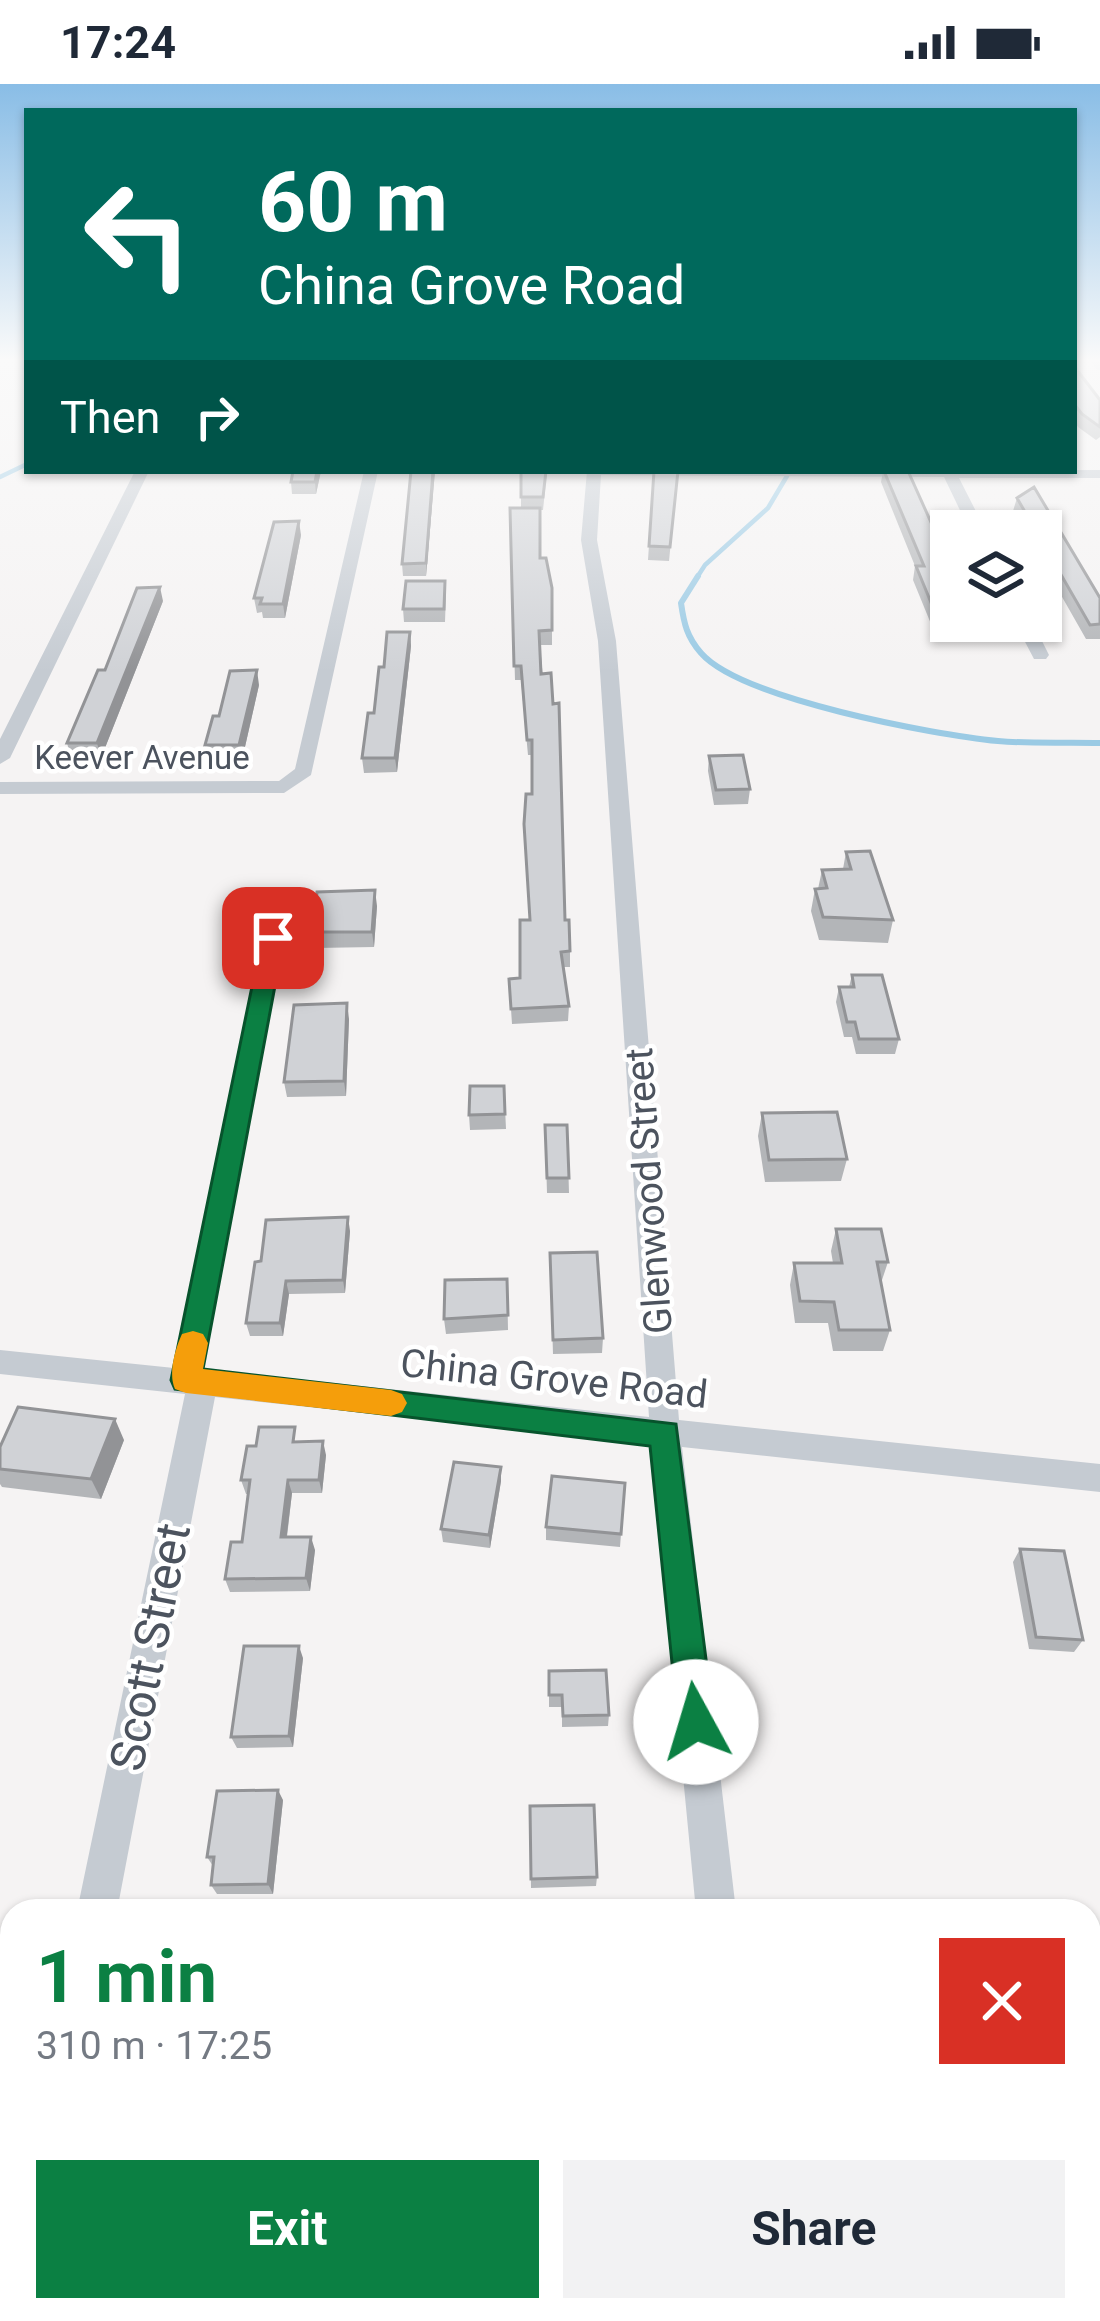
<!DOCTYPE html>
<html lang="en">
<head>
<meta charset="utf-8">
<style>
  body { margin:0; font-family:Roboto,sans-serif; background:#f2f2f3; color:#1f2937; height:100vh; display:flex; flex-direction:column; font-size:45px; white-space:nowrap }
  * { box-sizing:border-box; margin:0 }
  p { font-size:39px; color:#747a83 }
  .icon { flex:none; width:66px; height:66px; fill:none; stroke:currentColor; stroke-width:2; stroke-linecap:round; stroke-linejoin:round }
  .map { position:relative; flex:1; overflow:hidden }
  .sheet { position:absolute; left:0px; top:1815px; width:1101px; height:423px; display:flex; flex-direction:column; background:#fff; border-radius:36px 36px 0 0; box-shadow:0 3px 9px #0004 }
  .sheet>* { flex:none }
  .hud { position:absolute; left:24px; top:24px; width:1053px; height:366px; border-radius:0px; box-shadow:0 3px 9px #0004; background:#00695c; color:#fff; overflow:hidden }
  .fabs { position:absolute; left:930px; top:426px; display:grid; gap:24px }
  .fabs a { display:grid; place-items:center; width:132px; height:132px; border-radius:0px; background:#fff; box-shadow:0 3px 9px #0004; font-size:60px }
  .pin { position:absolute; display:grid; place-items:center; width:102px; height:102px; color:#fff; margin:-51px; border-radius:24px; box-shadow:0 6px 18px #0006 }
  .me { position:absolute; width:132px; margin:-66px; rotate:354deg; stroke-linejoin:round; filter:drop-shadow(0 0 9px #0008) }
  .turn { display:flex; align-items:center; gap:42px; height:252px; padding:0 36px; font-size:54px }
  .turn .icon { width:156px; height:156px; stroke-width:2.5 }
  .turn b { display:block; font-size:84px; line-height:102px }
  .then { display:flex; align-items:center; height:114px; padding:0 36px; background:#0003; gap:24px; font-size:45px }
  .round { display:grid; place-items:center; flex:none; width:126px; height:126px; border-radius:0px; background:#f2f2f3 }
  .headline { display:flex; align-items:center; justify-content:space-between; height:204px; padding:0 36px }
  h1 { font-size:72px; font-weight:700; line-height:90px; color:#0b8043 }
  .action { display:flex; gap:24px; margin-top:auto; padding:24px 36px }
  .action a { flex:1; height:138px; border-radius:0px; background:#0b8043; color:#fff; font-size:48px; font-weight:700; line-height:138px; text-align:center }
  .action a+a { background:#f2f2f3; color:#1f2937 }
  .status { display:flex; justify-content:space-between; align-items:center; height:84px; padding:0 60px; background:#fff; direction:ltr }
  .status svg { height:33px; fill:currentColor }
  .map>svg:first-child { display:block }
</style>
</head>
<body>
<div class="status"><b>17:24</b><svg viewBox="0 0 49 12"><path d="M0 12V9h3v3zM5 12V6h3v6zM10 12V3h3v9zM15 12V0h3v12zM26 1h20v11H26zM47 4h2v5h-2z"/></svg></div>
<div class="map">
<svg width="1100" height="2237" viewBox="0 0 1100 2237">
  <rect width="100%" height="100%" fill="#f5f3f3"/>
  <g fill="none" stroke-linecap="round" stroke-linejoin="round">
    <path stroke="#9acae4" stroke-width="4.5" d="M0,393L27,380
      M696,495L705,481L768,424L787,392"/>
    <path stroke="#9acae4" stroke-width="6" d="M698,492L681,519C684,540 687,553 701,569C741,615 935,651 998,657C1032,660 1066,658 1100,659"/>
    <path fill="#c5cbd2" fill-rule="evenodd" d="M1090,275H1100V286L1096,285Z
      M1100,386V394H959L986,447H970L944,393L601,391L597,456L616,557L679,1336L1100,1380V1408L682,1363L736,1827H696L651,1360L215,1313L117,1827H77L185,1310L0,1290V1266L174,1284L274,805H290L293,810L203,1285L649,1333L598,557L581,456L587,387Z
      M135,387H149L10,674L0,680V655Z
      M364,387H378L311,691L284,709L0,710V698L279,697L295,685Z
      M1014,537H1032L1049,571L1046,575H1034Z
      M12,2206V2226H41L39,2237H0V2214Z
      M736,2226H782L783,2237H737Z"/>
  </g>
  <path fill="#b3b5b8" d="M1074,282L1100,316V353L1096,356L1078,343L1074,337Z
    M321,387L316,410H292L291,398Z
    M435,387L426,492H403L402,480Z
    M521,387H547L543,426H540V474L552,504V561H540L565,836L570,867V883H563L569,922L568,937L512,940L509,895L520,894L529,836L532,710V671H528L521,596H515L510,424H521Z
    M654,387H678L669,477L648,476Z
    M883,387H908L951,537H974L970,557H938L913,496L915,482L881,398Z
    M1017,414L1100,514V555H1086L1041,476V447H1025L1013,427Z
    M301,451L285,534H263L262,528L257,529L254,514Z
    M446,510L445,538H404L403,525Z
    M163,517L101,674H71L67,659L105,586Z
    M410,548L411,562L397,688L364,689L362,674L384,583Z
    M259,601L242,676H208L205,661L219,632Z
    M709,672L750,705L748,720L714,721L708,687Z
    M846,768L893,836L888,859L819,856L811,827L815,805H818L822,786L843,785Z
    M377,822L374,863L316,864L313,848Z
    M852,891L899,955L895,970H856L852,953H844L836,918L839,903H849Z
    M349,935L346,1012L287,1013L284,998Z
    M504,1002L506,1045L470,1046L469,1031Z
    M762,1029L847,1075L841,1097L765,1098L758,1052Z
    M545,1041H567L569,1109H547Z
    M836,1145L888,1178L881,1199L890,1246L883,1267H833L828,1239H795L790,1201L794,1179H833L831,1167Z
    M350,1147L345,1209L289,1210L283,1252H250L246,1239L261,1177Z
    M550,1169L603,1254L602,1269L553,1270Z
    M507,1195L508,1246L446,1250L444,1235Z
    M124,1356L101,1415L2,1403L0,1400V1363Z
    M299,1358L326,1371L322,1409H292L287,1453L315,1466L310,1507L230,1508L225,1495L242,1458L248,1410H246L241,1396Z
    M501,1383V1397L490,1464L443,1458L441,1445Z
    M546,1443L621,1450L620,1463L546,1456Z
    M1020,1465L1083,1556L1074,1568L1029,1565L1013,1478Z
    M303,1574L293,1663L237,1664L231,1653Z
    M549,1587L609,1631L608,1642L562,1643V1623H549Z
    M283,1716L273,1810H217L211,1801L213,1782L207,1773Z
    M530,1722L597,1793L596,1802L531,1804Z
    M1100,2010V2080H1097L1089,2050V2012Z"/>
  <path fill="#929396" d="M317,387H321L316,410L315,398Z
    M433,387H435L426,492V479Z
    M299,437L301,451L285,534L283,520Z
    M160,503L163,517L101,674L97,659Z
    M410,548L411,562L397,688L395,674Z
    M257,586L259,601L242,676L239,661Z
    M375,806L377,822L374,863L372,848Z
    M347,919L349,935L346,1012L344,997Z
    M348,1133L350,1147L345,1209L343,1196Z
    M286,1197L289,1210L283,1252L280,1239Z
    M115,1335L124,1356L101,1415L91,1395Z
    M323,1357L326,1371L322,1409L319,1396Z
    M501,1383V1397L490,1464L489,1451Z
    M288,1396L292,1409L285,1466L281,1453Z
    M311,1453L315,1466L310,1507L306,1494Z
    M299,1562L303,1574L293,1663L289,1652Z
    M278,1706L283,1716L273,1810L268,1800Z
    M225,2226H235L234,2237H224Z"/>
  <path fill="#d0d2d6" stroke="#929396" stroke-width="3" d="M1074,282L1100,316V343L1082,330L1074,320Z
    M293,387H317L315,398H291Z
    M411,387H433L426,479L402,480Z
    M521,387H546L543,413H521Z
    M654,387H678L670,463L649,462Z
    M884,387H908L951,483V537H970L973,543H941L916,482H924Z
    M1034,403L1100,514V540L1090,541L1041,456V447H1036L1017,414Z
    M510,424H540V474H546L552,504V546L539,547L541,590L551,589L553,620L559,619L565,836H569L570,867L561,868L569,922L511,925L509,895L520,894V836H530L524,740L526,710H532V656H527L521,582H514Z
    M299,437L283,520H260L262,514H254L274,438Z
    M406,497H445L444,525H403Z
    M160,503L97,659H67L98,586H105L137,504Z
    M387,548H410L395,674H362L368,629H374L379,583H384Z
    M257,586L239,661H205L213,632H219L230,587Z
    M743,671L750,705L716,706L709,672Z
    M870,767L893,836L823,833L815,805L827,804L822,786L851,785L846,768Z
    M375,806L372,848H313L317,808Z
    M852,891H882L899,955H859L855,938H847L839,903H854Z
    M347,919L344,997L284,998L294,921Z
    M470,1002H504L505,1030L469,1031Z
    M837,1028L847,1075L769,1076L762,1029Z
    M545,1041H567L569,1094H547Z
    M348,1133L343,1196L286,1197L280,1239H246L255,1178L261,1177L266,1136Z
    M836,1145H881L888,1178H877L890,1246H839L834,1218L800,1217L794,1179H842Z
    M597,1168L603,1254L553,1256L550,1169Z
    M507,1195L508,1231L444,1235L445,1196Z
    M18,1323L115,1335L91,1395L0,1385V1363Z
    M259,1343H295L293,1358L323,1357L319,1396H288L281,1453H311L306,1494L225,1495L231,1458H242L250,1396H241L247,1362H256Z
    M454,1378L501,1383L489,1451L441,1445Z
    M552,1392L625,1399L621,1450L546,1443Z
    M1020,1465L1064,1467L1083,1556L1036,1553Z
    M244,1562H299L289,1652L231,1653Z
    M606,1586L609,1631L563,1632L562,1611H549V1587Z
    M278,1706L268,1800L211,1801L214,1773H207L217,1707Z
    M594,1721L597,1793L531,1795L530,1722Z
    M1100,2010V2045L1091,2011Z
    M147,2226H225L224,2237H145Z
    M530,2226H592V2235L622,2234L623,2237H530Z"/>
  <linearGradient id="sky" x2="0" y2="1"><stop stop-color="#89bde6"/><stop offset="0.47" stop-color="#fafafa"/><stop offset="1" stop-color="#fafafa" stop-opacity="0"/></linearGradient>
  <rect width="1100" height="588" fill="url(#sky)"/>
  <path fill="#0b8043" stroke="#07532c" stroke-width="3" d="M273,847L284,854L203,1285L676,1340L714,1638L709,1651L696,1656L683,1651L678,1638L650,1362L175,1305L171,1296L262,854Z"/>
  <path fill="#f59e0b" d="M193,1247L203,1250L208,1259L203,1285L391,1306L402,1310L407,1319L402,1328L391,1332L186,1309L175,1305C168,1290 175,1265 182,1250Z"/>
  <g text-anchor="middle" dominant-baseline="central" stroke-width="9" stroke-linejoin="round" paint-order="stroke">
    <g font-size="33" fill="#4c535e" stroke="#fff">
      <text x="142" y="673">Keever Avenue</text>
    </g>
    <g font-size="39" fill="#4c535e" stroke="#fff">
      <text transform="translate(649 1107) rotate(-94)">Glenwood Street</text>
      <text transform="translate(554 1295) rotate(6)">China Grove Road</text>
    </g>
    <g font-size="48" fill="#4c535e" stroke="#fff">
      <text transform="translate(150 1563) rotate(-79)">Scott Street</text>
    </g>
  </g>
</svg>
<div class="fabs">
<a><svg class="icon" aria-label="layers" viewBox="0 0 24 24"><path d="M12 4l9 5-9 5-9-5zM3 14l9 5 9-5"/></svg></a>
</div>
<div class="pin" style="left:273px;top:854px;background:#d93025"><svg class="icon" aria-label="arrive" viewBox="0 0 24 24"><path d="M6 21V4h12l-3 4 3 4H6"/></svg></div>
<svg class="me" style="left:696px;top:1638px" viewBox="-20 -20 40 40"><circle r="19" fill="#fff"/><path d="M0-13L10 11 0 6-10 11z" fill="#0b8043"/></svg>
<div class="hud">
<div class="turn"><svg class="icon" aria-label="left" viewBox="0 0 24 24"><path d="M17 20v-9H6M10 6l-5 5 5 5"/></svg><div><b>60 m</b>China Grove Road</div></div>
<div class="then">Then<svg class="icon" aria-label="right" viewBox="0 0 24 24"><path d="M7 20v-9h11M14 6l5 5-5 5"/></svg></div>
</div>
<section class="sheet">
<div class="headline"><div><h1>1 min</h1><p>310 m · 17:25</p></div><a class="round" style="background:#d93025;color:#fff"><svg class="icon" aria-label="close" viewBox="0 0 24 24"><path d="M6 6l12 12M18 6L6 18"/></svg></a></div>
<div class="action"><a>Exit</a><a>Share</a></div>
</section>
</div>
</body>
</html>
